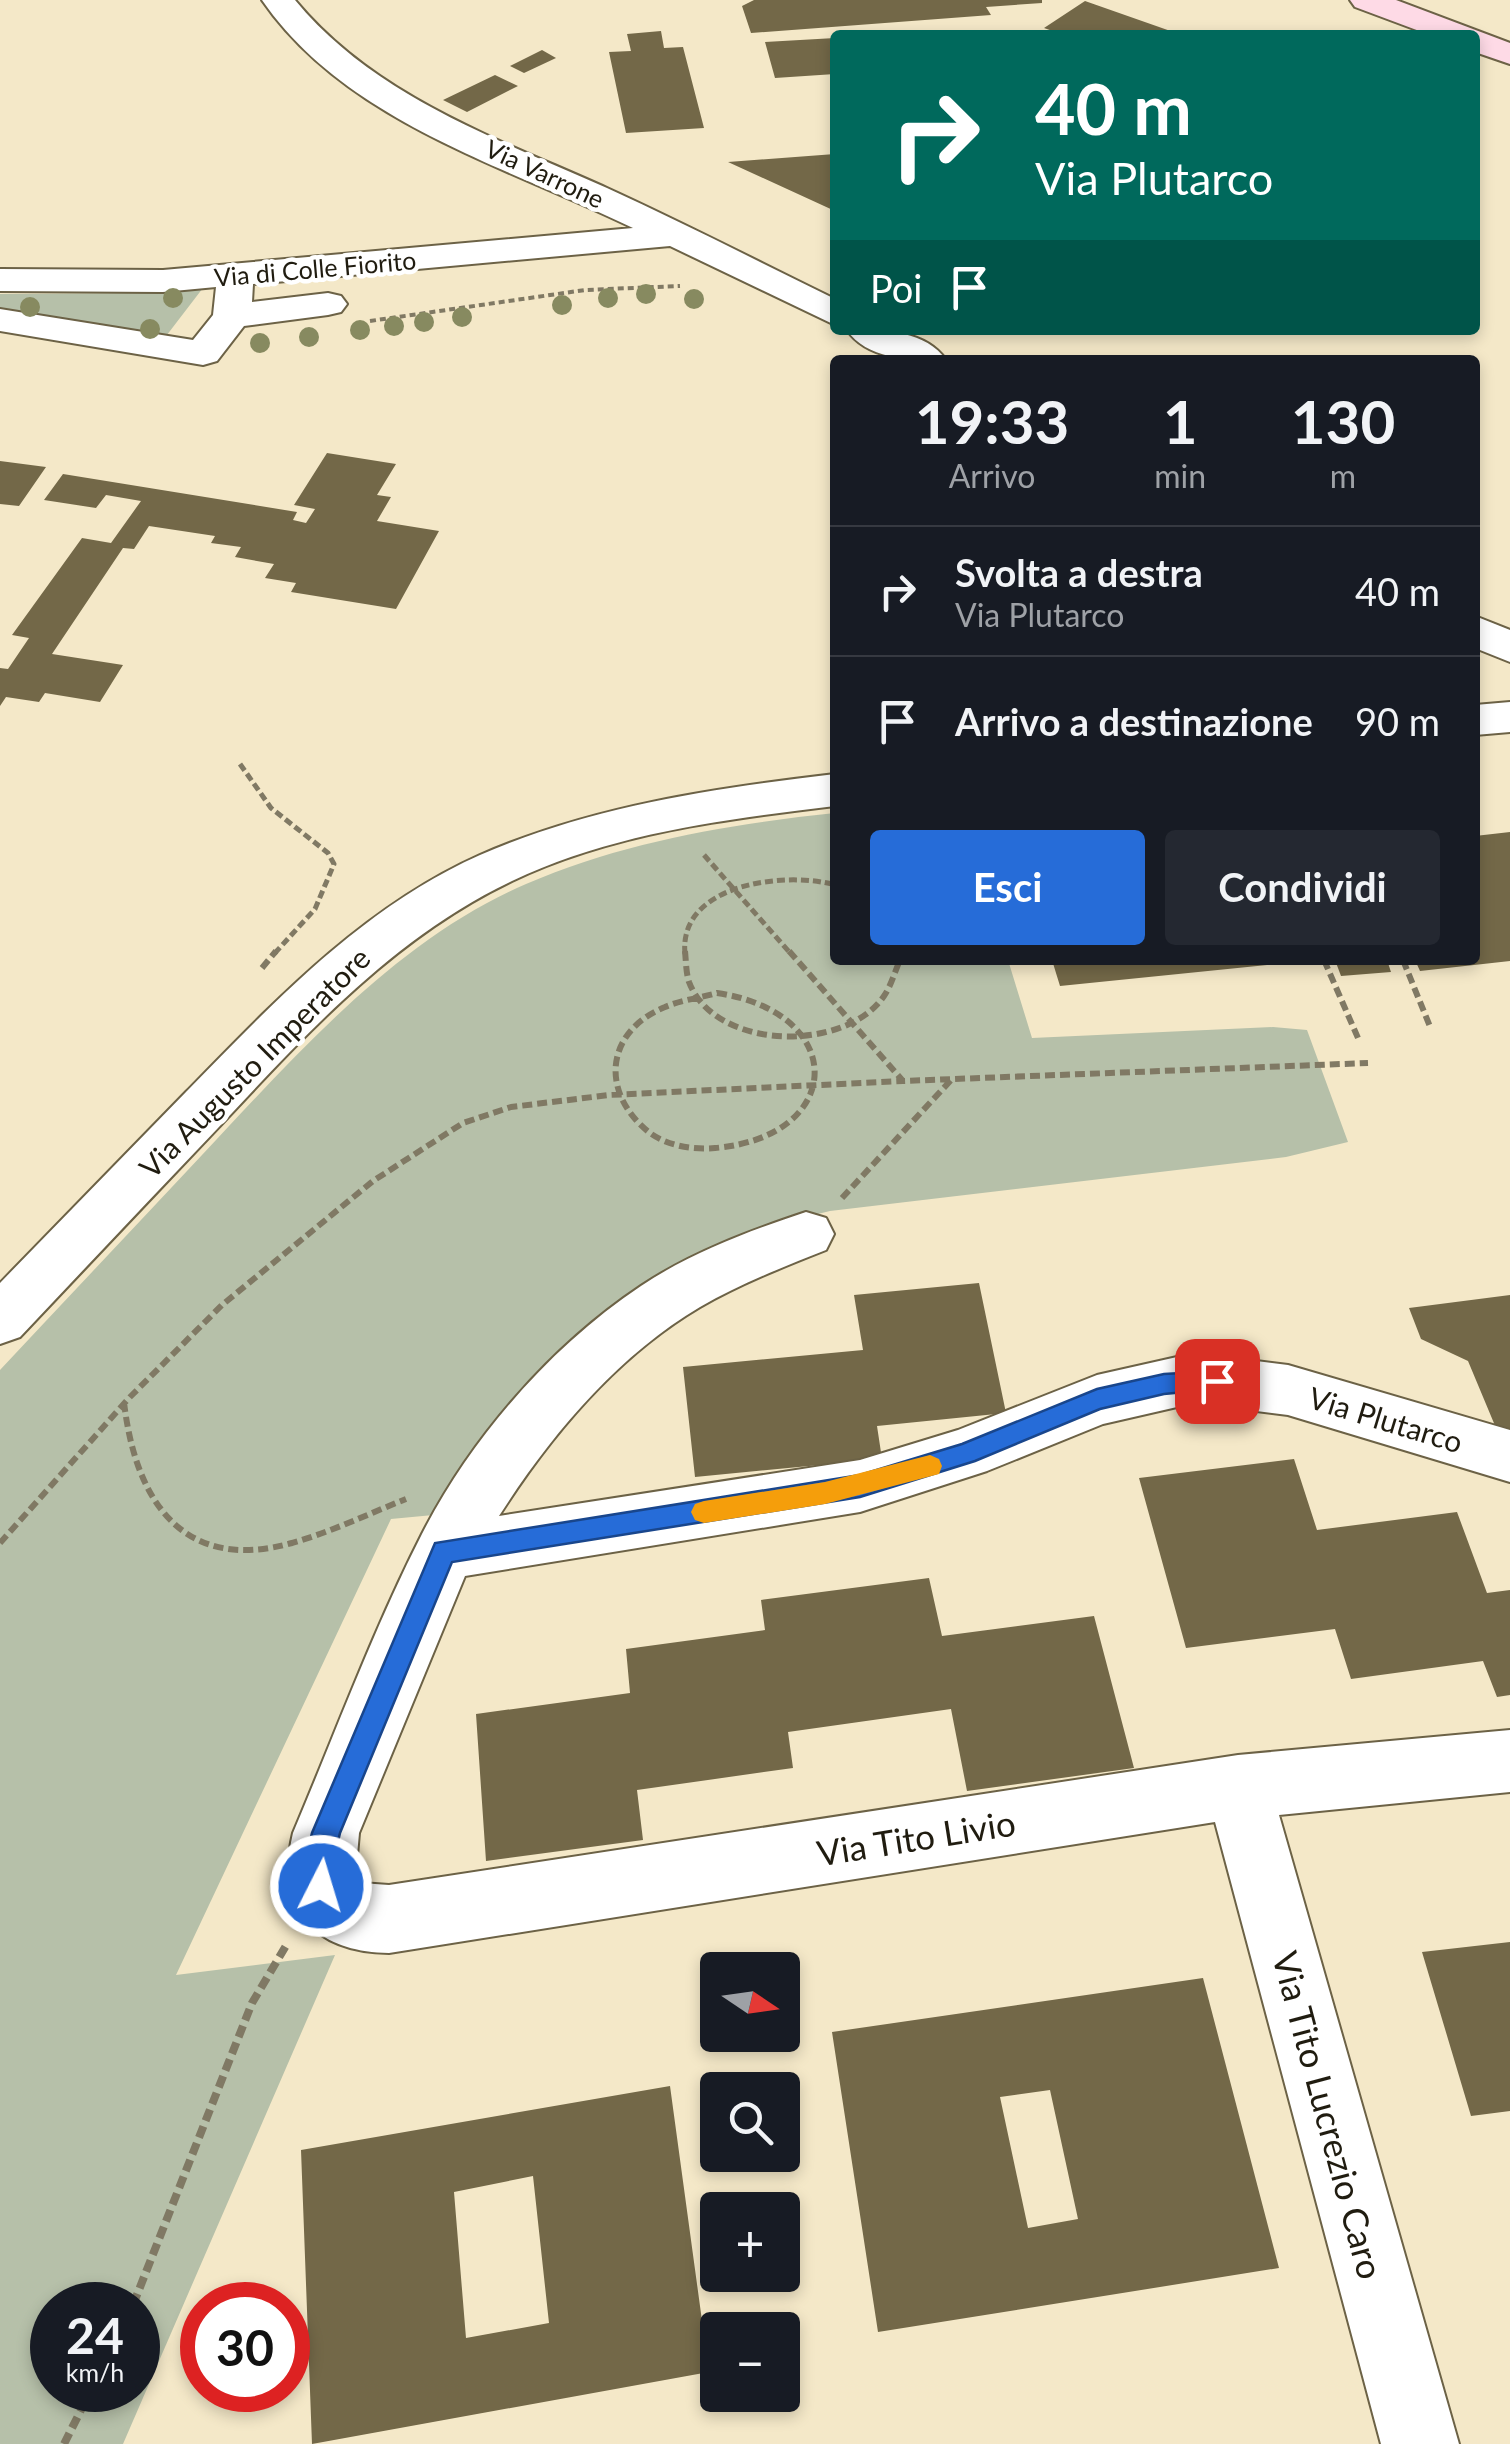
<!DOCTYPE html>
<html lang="it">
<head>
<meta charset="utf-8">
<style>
  body { margin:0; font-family:Lato,sans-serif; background:#242831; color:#f1f3f6; height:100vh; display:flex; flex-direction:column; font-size:38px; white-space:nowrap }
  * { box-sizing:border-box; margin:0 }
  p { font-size:32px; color:#9ea1a6 }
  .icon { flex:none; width:55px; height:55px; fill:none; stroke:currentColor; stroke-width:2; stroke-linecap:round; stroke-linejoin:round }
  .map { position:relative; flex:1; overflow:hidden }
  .panel { position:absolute; left:830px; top:355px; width:650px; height:610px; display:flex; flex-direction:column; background:#171b24; border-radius:10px; box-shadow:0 5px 15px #0003 }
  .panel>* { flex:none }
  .banner { position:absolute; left:830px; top:30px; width:650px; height:305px; border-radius:10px; box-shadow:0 5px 15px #0003; background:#00695c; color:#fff; overflow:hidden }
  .needle { width:65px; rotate:103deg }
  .buttons { position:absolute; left:700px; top:1952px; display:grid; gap:20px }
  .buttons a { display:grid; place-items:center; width:100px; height:100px; border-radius:10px; background:#171b24; box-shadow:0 5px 15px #0003; font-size:50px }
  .speed { position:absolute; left:30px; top:2282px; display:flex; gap:20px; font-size:50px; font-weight:700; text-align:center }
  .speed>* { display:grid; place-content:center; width:130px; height:130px; border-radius:50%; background:#171b24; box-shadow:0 5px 15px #0003; line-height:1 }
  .speed small { font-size:25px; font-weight:400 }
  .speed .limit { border:15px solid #d22; background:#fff; color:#111 }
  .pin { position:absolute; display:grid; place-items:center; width:85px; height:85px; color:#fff; margin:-42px; border-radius:20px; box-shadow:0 5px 15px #0006 }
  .me { position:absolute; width:110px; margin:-55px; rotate:5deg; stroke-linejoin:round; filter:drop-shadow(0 0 8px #0008) }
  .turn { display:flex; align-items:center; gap:35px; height:210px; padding:0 40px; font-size:45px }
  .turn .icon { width:130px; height:130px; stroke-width:2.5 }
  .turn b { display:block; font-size:70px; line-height:85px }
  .then { display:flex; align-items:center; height:95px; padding:0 40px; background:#0003; gap:20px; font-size:38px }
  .eta { display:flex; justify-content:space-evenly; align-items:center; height:170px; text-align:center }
  .eta b { font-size:60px; font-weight:700; line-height:70px }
  .cta { display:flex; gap:20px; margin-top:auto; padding:20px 40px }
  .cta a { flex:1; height:115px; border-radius:10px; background:#266cd8; color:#fff; font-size:40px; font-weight:700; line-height:115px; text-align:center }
  .cta a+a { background:#242831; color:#f1f3f6 }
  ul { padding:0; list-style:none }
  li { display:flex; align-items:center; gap:30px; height:130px; padding:0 40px; border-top:2px solid #363941 }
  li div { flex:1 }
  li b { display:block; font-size:38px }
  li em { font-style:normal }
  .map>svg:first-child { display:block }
</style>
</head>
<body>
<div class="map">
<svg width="1510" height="2444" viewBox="0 0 1510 2444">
  <rect width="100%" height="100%" fill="#f4e8c8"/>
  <path fill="#b6c0a9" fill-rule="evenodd" d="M206,284L160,344L0,317V294L143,293Z
    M835,813V960H1008L1032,1038L1273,1027L1307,1030L1348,1142L1286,1157L830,1211L773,1225L733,1244L465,1512L391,1519L176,1975L335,1955L123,2444H0V1370C67,1298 135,1227 202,1155C296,1055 397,939 526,884C623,842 730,824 835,813ZM52,2305H138V2390H52Z"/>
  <path fill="#736848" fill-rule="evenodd" d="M754,0H1042V3L986,7L991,15L751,33L742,6Z
    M1085,1L1179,34V35H1064L1044,28Z
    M661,31L664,48L683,47L704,128L626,133L609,52L631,51L627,34Z
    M835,38V74L775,78L765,42Z
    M542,50L556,58L524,73L510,66Z
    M495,75L518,86L467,112L443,100Z
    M835,154V211L728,162Z
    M327,453L396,464L377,495L391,497L377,521L439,531L396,609L291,592L296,583L265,578L274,564L235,557L241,547L211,543L215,536L149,526L134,549L123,548L52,654L123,665L100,702L45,693L39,702L6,697L0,706V668L8,669L29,638L12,635L82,538L111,543L141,501L106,495L96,508L44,500L63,474L297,512L293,520L306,523L315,509L294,505Z
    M0,461L46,467L19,506L0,504Z
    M1510,832V961L1420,971L1415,960H1475V836Z
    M1052,960H1288V963L1060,986Z
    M1335,960H1387L1391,972L1341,976Z
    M979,1283L1006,1413L877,1426L882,1459L695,1477L683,1367L863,1350L854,1295Z
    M1510,1295V1439L1501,1440L1468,1361L1421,1339L1409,1308Z
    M1294,1459L1317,1530L1457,1512L1487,1593L1510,1590V1695L1497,1697L1483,1661L1351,1679L1335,1629L1186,1648L1139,1478Z
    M929,1578L942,1636L1094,1616L1134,1768L967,1791L951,1709L788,1732L793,1768L637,1790L643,1840L486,1861L476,1714L630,1693L626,1649L765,1630L761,1600Z
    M1510,1942V2111L1471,2116L1422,1952Z
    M1203,1978L1279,2268L878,2332L832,2032ZM1050,2090L1078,2219L1028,2228L1000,2097Z
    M670,2086L709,2372L312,2444L301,2150ZM533,2176L549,2323L466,2338L454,2192Z"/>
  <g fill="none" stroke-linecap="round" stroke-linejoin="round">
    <defs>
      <path id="street" d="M262,0H295C375,97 496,138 607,188C684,223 759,262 835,299V325L670,246L253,284L252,302L328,293L341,296L347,304L341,312L328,315L244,326L217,361L203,365L0,331V309L193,340L213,315L216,287L163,292L0,291V269L163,270L633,228C506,166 346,122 262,0Z
        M847,330C880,330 925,329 946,360C913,360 868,361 847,330Z
        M1475,616L1510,630V662L1475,648Z
        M1510,702V732L1475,735V705Z
        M835,774V806C726,819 612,833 512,881C394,937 306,1034 218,1128C152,1197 86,1267 20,1337L0,1344V1283C62,1219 124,1156 186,1092C274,1002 363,907 480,855C592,806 715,788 835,774Z
        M806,1212L826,1218L834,1234L826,1250C783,1267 740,1284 700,1307C617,1356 550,1436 499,1516L860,1460L958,1430L1097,1375L1177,1357L1217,1356L1288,1365L1510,1430V1482L1288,1415L1217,1406L1177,1407L1103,1424L987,1471L860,1512L465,1576L359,1833L355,1878L361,1883L389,1885L1238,1755L1510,1730V1792L1279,1815L1459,2444H1381L1215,1822L389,1953C313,1952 275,1908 293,1833C335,1734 373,1630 422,1534C471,1438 551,1346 641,1286C690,1253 749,1231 806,1212Z"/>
      <path id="secondary" d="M1350,0H1396L1510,43V64L1475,52V35H1430L1355,7Z"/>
    </defs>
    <use href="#street" stroke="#6c6246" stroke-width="4"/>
    <use href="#secondary" stroke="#6c6246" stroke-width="4"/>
    <path stroke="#807964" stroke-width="4" stroke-dasharray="6 4" stroke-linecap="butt" d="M370,321L585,290L680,286"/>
    <path stroke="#807964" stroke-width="5" stroke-dasharray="8 4" stroke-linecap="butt" d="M240,764L271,808L328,853L334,864L315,909L274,954
      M704,855L791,954
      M685,954C678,883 787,871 835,885"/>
    <path stroke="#807964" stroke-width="6" stroke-dasharray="10 5" stroke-linecap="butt" d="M685,951C686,961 686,973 689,982C715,1051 845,1053 884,996C891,986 895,971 900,960
      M789,951L903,1081L1368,1063
      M1324,960L1358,1038
      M1403,960L1431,1029
      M262,968L276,951
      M717,993C850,1013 845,1137 715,1148C693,1150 668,1146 650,1133C600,1094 604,1032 665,1007C681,1000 700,998 717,993Z
      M842,1198L952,1079
      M124,1402C135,1499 182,1574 292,1543C331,1532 368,1514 406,1499
      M0,1543L130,1397L222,1305L373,1181L463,1123L511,1107L609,1095L903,1081"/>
    <path stroke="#807964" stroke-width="8" stroke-dasharray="12 6" stroke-linecap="butt" d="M133,2305L252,2003L287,1944
      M64,2444L91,2390"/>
    <use href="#street" fill="#fff" fill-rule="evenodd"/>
    <use href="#secondary" fill="#fedae6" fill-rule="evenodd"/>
  </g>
  <g fill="#878a60">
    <circle cx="646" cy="294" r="10"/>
    <circle cx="173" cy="298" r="10"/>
    <circle cx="608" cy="298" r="10"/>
    <circle cx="694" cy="299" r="10"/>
    <circle cx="562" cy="305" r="10"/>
    <circle cx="30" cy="307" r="10"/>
    <circle cx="462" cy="317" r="10"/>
    <circle cx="424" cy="322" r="10"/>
    <circle cx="394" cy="326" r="10"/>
    <circle cx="150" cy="329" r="10"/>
    <circle cx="360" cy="330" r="10"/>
    <circle cx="309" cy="337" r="10"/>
    <circle cx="260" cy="343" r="10"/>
  </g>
  <path fill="#266cd8" stroke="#19468c" stroke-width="2.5" d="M1217,1371L1226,1374L1229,1381L1226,1388L1164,1394L1100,1409L975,1461L860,1497L452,1562L340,1833L332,1867L335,1886L331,1896L321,1900L311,1896L304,1867L312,1833L435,1543L860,1475L962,1444L1097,1389L1164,1374Z"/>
  <path fill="#f59e0b" d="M930,1455L939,1459L942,1466L939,1474L825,1504L704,1523L695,1520L691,1512L695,1504L704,1501L825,1482Z"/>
  <g text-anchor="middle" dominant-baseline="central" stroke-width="9" stroke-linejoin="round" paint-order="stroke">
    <g font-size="25" fill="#201c10" stroke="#fff">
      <text transform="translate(545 173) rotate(25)">Via Varrone</text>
      <text transform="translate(315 268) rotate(-5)">Via di Colle Fiorito</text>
    </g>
    <g font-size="30" fill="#201c10" stroke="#fff">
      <text transform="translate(254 1062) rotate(-45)">Via Augusto Imperatore</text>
      <text transform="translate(1386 1419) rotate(17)">Via Plutarco</text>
    </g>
    <g font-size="35" fill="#201c10" stroke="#fff">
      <text transform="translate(916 1837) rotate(-9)">Via Tito Livio</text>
      <text transform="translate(1329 2115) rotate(75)">Via Tito Lucrezio Caro</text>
    </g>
  </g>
</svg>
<div class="buttons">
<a><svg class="needle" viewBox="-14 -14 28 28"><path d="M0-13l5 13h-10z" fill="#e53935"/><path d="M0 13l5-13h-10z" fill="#9ea1a6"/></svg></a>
<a><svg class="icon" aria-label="search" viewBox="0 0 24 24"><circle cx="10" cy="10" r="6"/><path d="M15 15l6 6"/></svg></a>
<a>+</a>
<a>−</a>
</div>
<div class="speed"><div>24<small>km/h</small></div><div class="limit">30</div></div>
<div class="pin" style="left:1217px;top:1381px;background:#d93025"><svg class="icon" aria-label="arrive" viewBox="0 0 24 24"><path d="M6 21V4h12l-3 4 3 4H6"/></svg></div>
<svg class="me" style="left:321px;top:1886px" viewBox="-20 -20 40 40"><circle r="17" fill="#266cd8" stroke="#fff" stroke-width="3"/><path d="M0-11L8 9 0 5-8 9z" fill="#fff"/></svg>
<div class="banner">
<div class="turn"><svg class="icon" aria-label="right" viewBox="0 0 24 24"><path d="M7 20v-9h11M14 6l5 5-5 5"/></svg><div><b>40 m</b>Via Plutarco</div></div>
<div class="then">Poi<svg class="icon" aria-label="arrive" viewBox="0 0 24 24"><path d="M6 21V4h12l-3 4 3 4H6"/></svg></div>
</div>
<section class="panel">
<div class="eta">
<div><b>19:33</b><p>Arrivo</p></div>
<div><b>1</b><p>min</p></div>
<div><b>130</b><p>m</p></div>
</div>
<ul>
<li><svg class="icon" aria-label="right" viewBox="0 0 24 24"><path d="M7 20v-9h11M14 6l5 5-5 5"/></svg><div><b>Svolta a destra</b><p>Via Plutarco</p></div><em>40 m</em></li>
<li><svg class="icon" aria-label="arrive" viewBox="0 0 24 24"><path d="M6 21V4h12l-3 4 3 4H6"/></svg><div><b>Arrivo a destinazione</b></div><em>90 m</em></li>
</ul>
<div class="cta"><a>Esci</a><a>Condividi</a></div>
</section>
</div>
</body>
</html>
